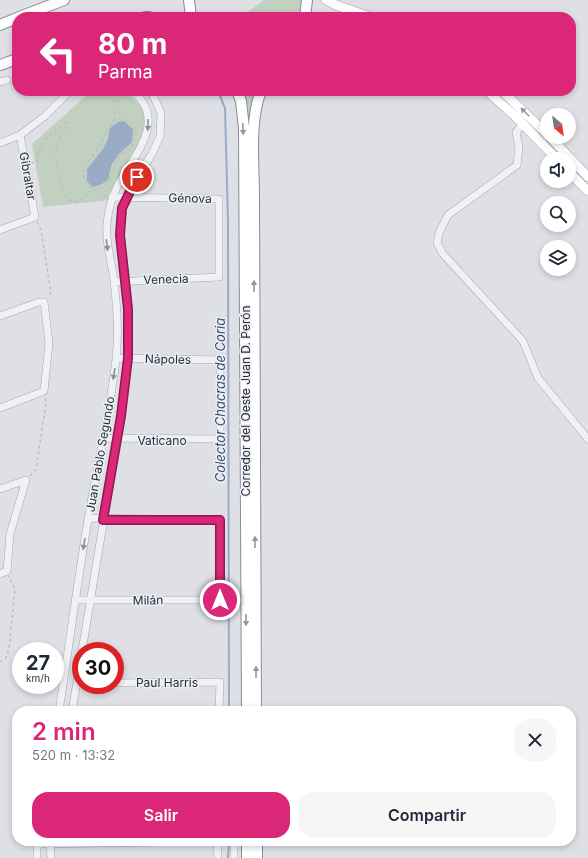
<!DOCTYPE html>
<html lang="es">
<head>
<meta charset="utf-8">
<style>
  body { margin:0; font-family:Inter,sans-serif; background:#f6f6f7; color:#1f2937; height:100vh; display:flex; flex-direction:column; font-size:15px; white-space:nowrap }
  * { box-sizing:border-box; margin:0 }
  p { font-size:13px; color:#747a83 }
  .icon { flex:none; width:22px; height:22px; fill:none; stroke:currentColor; stroke-width:2; stroke-linecap:round; stroke-linejoin:round }
  .map { position:relative; flex:1; overflow:hidden }
  .side { position:absolute; left:12px; top:706px; width:564px; height:140px; display:flex; flex-direction:column; background:#fff; border-radius:16px; box-shadow:0 2px 6px #0003 }
  .side>* { flex:none }
  .banner { position:absolute; left:12px; top:12px; width:564px; height:84px; border-radius:16px; box-shadow:0 2px 6px #0003; background:#db2777; color:#fff; overflow:hidden }
  .needle { width:26px; rotate:151deg }
  .buttons { position:absolute; left:540px; top:108px; display:grid; gap:8px }
  .buttons a { display:grid; place-items:center; width:36px; height:36px; border-radius:50%; background:#fff; box-shadow:0 2px 6px #0003; font-size:20px }
  .speed { position:absolute; left:12px; top:642px; display:flex; gap:8px; font-size:20px; font-weight:700; text-align:center }
  .speed>* { display:grid; place-content:center; width:52px; height:52px; border-radius:50%; background:#fff; box-shadow:0 2px 6px #0003; line-height:1 }
  .speed small { font-size:10px; font-weight:400 }
  .speed .limit { border:6px solid #d22; background:#fff; color:#111 }
  .pin { position:absolute; display:grid; place-items:center; width:34px; height:34px; color:#fff; margin:-17px; border:2px solid #fff; border-radius:50%; box-shadow:0 1px 4px #0007 }
  .me { position:absolute; width:44px; margin:-22px; rotate:0deg; stroke-linejoin:round; filter:drop-shadow(0 0 3px #0008) }
  .turn { display:flex; align-items:center; gap:14px; height:84px; padding:0 20px; font-size:18px }
  .turn .icon { width:52px; height:52px; stroke-width:2.5 }
  .turn b { display:block; font-size:28px; line-height:34px }
  .round { display:grid; place-items:center; flex:none; width:42px; height:42px; border-radius:16px; background:#f6f6f7 }
  .summary { display:flex; align-items:center; justify-content:space-between; height:68px; padding:0 20px }
  h1 { font-size:24px; font-weight:600; line-height:30px; color:#db2777 }
  .action { display:flex; gap:8px; margin-top:auto; padding:8px 20px }
  .action a { flex:1; height:46px; border-radius:16px; background:#db2777; color:#fff; font-size:16px; font-weight:600; line-height:46px; text-align:center }
  .action a+a { background:#f6f6f7; color:#1f2937 }
  .map>svg:first-child { display:block }
</style>
</head>
<body>
<div class="map">
<svg width="588" height="858" viewBox="0 0 588 858">
  <rect width="100%" height="100%" fill="#dee0e6"/>
  <path fill="#c2d0bf" d="M264,0H303L300,17H241Z
    M96,91H119L130,96L141,106L146,120V138L111,200L43,207L32,144L86,96Z
    M242,91H258L249,130Z"/>
  <path fill="#9aabc5" d="M124,121L133,129L132,142L118,155L111,166L108,180L100,185L92,187L87,181V169L103,149L108,139L110,128L118,122Z"/>
  <g fill="none" stroke-linecap="round" stroke-linejoin="round">
    <path stroke="#9aabc5" stroke-width="2" d="M218,91L225,108L228,222L229,711
      M228,858L229,842"/>
    <defs>
      <path id="minor" d="M0,82L7,80
        M523,124L516,132L519,147L517,165L448,215L439,233L437,243L443,254L523,341L538,378L588,439
        M0,143L20,135L45,116L70,91
        M112,197L219,199V277L114,282
        M0,230L35,217L20,135
        M0,316L39,302H44L49,343L44,391L0,408
        M104,438L220,439V360L116,358
        M0,489L26,480L10,534L7,571L0,574
        M75,600H220V520L88,518
        M82,651L121,416L128,358L129,324L126,280L120,235L123,208L137,177L152,154L160,136L161,113L151,91
        M115,683L220,682L219,711
        M59,711C69,647 77,584 88,520C97,466 110,413 116,359C119,334 117,306 114,281C112,262 105,244 107,224C108,212 111,199 117,187C132,157 169,122 133,91
        M72,711L81,659
        M50,841L51,858
        M217,842L218,858
        M36,844L227,841
        M37,858V841
        M234,858V841"/>
      <path id="major" d="M326,0L336,5L370,17
        M487,91L515,116L557,159
        M502,91L547,134
        M550,137L588,177
        M569,172L588,191"/>
      <path id="highway" d="M189,0L191,17
        M19,17L64,0
        M145,17H149
        M305,17L307,0
        M0,25L17,18
        M0,65L17,59
        M237,91L241,101L244,128L247,711
        M256,711L254,197C254,165 249,121 261,91
        M247,841V858
        M257,841V858"/>
    </defs>
    <use href="#minor" stroke="#a4a7b0" stroke-width="8"/>
    <use href="#major" stroke="#9ea4b1" stroke-width="10"/>
    <use href="#highway" stroke="#868d9c" stroke-width="12"/>
    <path stroke="#bcbec5" stroke-width="1.5" stroke-dasharray="3 3" stroke-linecap="butt" d="M114,100L115,119
      M31,163L37,162C40,140 52,133 68,121L69,123C54,145 53,151 60,177C62,186 63,194 69,200L77,202L89,192L103,187L109,182L117,160L122,154L133,145
      M106,196H100C96,189 86,185 84,177C80,167 93,157 98,149C104,139 106,128 115,119C128,119 136,123 136,138
      M37,222L41,230L51,293L48,296
      M30,476L36,469L46,403L45,397
      M0,662L6,658L9,648L15,590L9,576"/>
    <use href="#minor" stroke="#f0f1f5" stroke-width="7"/>
    <use href="#major" stroke="#fff" stroke-width="9"/>
    <use href="#highway" stroke="#fff" stroke-width="10"/>
  </g>
  <defs><path id="oneway-solid" d="M-6-.8H1V-3.2L6.5 0L1 3.2V.8H-6Z"/></defs>
  <g fill="#94969e">
    <use href="#oneway-solid" transform="translate(525 112) rotate(-135)"/>
    <use href="#oneway-solid" transform="translate(243 129) rotate(87)"/>
    <use href="#oneway-solid" transform="translate(254 286) rotate(-90)"/>
    <use href="#oneway-solid" transform="translate(255 542) rotate(-90)"/>
    <use href="#oneway-solid" transform="translate(246 620) rotate(90)"/>
    <use href="#oneway-solid" transform="translate(256 672) rotate(-90)"/>
  </g>
  <g fill="#8c9098">
    <use href="#oneway-solid" transform="translate(148 125) rotate(92)"/>
    <use href="#oneway-solid" transform="translate(107 245) rotate(82)"/>
    <use href="#oneway-solid" transform="translate(114 374) rotate(99)"/>
    <use href="#oneway-solid" transform="translate(84 544) rotate(99)"/>
  </g>
  <g fill="none" stroke-linecap="round" stroke-linejoin="round">
    <defs>
      <path id="route" d="M137,177L122,208L120,235L128,309V358L121,416L103,520H220V600"/>
    </defs>
    <use href="#route" stroke="#8e194d" stroke-width="10"/>
    <use href="#route" stroke="#db2777" stroke-width="7"/>
  </g>
  <g text-anchor="middle" dominant-baseline="central" stroke-width="3" stroke-linejoin="round" paint-order="stroke">
    <g font-size="12" fill="#282e3c" stroke="#edeff4">
      <text transform="translate(28 176) rotate(80)">Gibraltar</text>
      <text transform="translate(190 198) rotate(1)">Génova</text>
      <text transform="translate(166 279) rotate(-2)">Venecia</text>
      <text transform="translate(168 359) rotate(1)">Nápoles</text>
      <text transform="translate(245 401) rotate(-90)">Corredor del Oeste Juan D. Perón</text>
      <text x="162" y="440">Vaticano</text>
      <text transform="translate(100 454) rotate(-80)">Juan Pablo Segundo</text>
      <text transform="translate(148 600) rotate(-1)">Milán</text>
      <text x="167" y="682">Paul Harris</text>
    </g>
    <g font-size="13" font-style="italic" fill="#34496e" stroke="#edeff4">
      <text transform="translate(220 400) rotate(-90)">Colector Chacras de Coria</text>
    </g>
  </g>
</svg>
<div class="buttons">
<a><svg class="needle" viewBox="-14 -14 28 28"><path d="M0-13l5 13h-10z" fill="#e53935"/><path d="M0 13l5-13h-10z" fill="#747a83"/></svg></a>
<a><svg class="icon" aria-label="sound" viewBox="0 0 24 24"><path d="M4 9h4l5-4v14l-5-4H4zM17 9q2 3 0 6"/></svg></a>
<a><svg class="icon" aria-label="search" viewBox="0 0 24 24"><circle cx="10" cy="10" r="6"/><path d="M15 15l6 6"/></svg></a>
<a><svg class="icon" aria-label="layers" viewBox="0 0 24 24"><path d="M12 4l9 5-9 5-9-5zM3 14l9 5 9-5"/></svg></a>
</div>
<div class="speed"><div>27<small>km/h</small></div><div class="limit">30</div></div>
<div class="pin" style="left:137px;top:177px;background:#d93025"><svg class="icon" aria-label="arrive" viewBox="0 0 24 24"><path d="M6 21V4h12l-3 4 3 4H6"/></svg></div>
<svg class="me" style="left:220px;top:600px" viewBox="-20 -20 40 40"><circle r="17" fill="#db2777" stroke="#fff" stroke-width="3"/><path d="M0-11L8 9 0 5-8 9z" fill="#fff"/></svg>
<div class="banner">
<div class="turn"><svg class="icon" aria-label="left" viewBox="0 0 24 24"><path d="M17 20v-9H6M10 6l-5 5 5 5"/></svg><div><b>80 m</b>Parma</div></div>
</div>
<section class="side">
<div class="summary"><div><h1>2 min</h1><p>520 m · 13:32</p></div><a class="round"><svg class="icon" aria-label="close" viewBox="0 0 24 24"><path d="M6 6l12 12M18 6L6 18"/></svg></a></div>
<div class="action"><a>Salir</a><a>Compartir</a></div>
</section>
</div>
</body>
</html>
